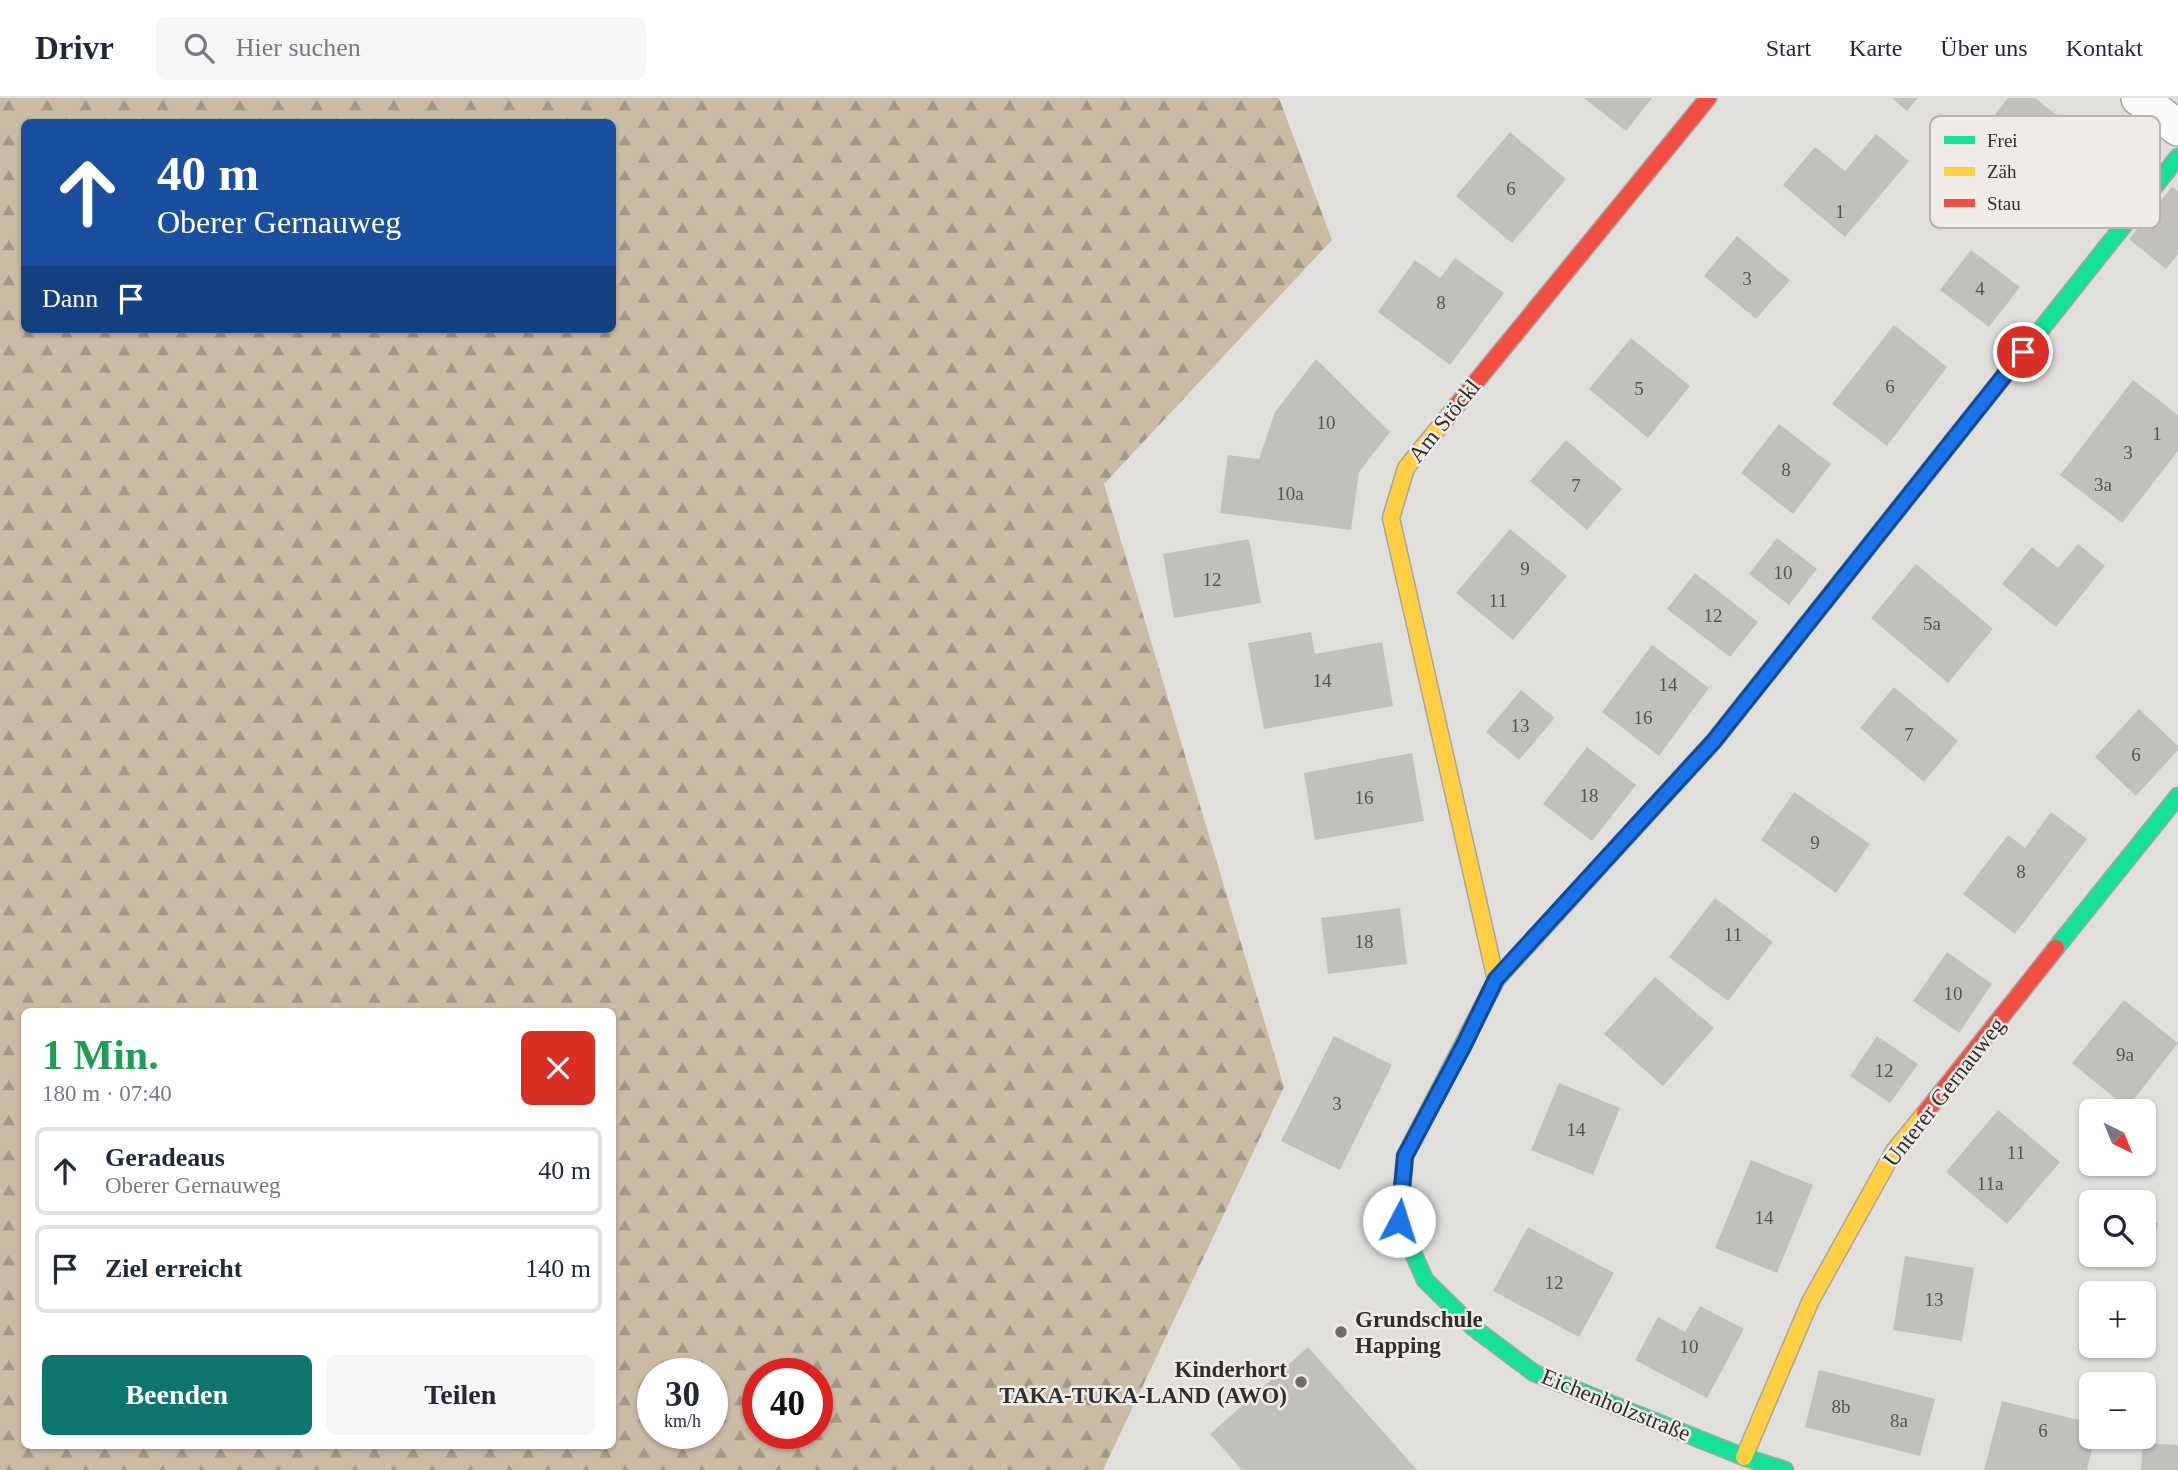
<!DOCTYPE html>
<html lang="de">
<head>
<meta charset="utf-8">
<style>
  body { margin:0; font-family:"Times New Roman",serif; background:#f6f6f7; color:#1f2937; height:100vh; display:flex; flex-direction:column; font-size:26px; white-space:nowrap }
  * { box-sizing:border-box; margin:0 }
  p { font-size:23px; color:#747a83 }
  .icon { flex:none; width:38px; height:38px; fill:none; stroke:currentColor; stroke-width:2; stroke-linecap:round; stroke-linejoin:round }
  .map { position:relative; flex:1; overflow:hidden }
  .side { position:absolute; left:21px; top:910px; width:595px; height:441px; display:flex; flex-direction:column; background:#fff; border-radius:10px; box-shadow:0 2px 5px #0004 }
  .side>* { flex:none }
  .guide { position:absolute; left:21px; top:21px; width:595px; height:214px; border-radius:10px; box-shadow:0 2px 5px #0004; background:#1a4fa0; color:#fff; overflow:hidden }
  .needle { width:46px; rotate:137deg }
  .buttons { position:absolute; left:2079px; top:1001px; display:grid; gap:14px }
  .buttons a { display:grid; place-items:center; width:77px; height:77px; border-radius:10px; background:#fff; box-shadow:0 2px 5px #0004; font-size:35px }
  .speed { position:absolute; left:637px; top:1260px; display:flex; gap:14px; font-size:35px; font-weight:700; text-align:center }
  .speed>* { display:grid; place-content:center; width:91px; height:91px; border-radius:50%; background:#fff; box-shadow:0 2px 5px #0004; line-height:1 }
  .speed small { font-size:18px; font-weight:400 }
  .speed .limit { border:10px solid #d22; background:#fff; color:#111 }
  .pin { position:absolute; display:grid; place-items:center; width:60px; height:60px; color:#fff; margin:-30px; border:4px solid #fff; border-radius:50%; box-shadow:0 2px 7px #0007 }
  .me { position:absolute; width:77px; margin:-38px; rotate:5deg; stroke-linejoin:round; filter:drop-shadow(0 0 5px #0008) }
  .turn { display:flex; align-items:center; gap:24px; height:147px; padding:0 21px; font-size:32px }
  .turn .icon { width:91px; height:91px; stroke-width:2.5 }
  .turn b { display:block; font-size:49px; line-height:60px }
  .then { display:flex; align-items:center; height:66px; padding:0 21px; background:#0003; gap:14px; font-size:26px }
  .round { display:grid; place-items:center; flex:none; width:74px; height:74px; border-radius:10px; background:#f6f6f7 }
  .headline { display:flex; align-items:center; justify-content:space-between; height:119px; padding:0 21px }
  h1 { font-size:42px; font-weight:600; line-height:52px; color:#1e9e55 }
  .primary-button { display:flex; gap:14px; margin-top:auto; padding:14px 21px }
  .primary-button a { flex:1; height:80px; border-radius:10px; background:#0f766e; color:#fff; font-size:28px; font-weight:600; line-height:80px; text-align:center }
  .primary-button a+a { background:#f6f6f7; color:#1f2937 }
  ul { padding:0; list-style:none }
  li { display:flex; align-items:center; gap:21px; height:88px; margin:0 14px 10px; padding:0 7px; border:4px solid #e0e1e3; border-radius:10px }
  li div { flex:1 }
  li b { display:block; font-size:26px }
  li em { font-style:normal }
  header { display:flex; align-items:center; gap:42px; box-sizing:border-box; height:98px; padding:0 35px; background:#fff; border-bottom:2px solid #e0e1e3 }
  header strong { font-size:33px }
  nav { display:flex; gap:38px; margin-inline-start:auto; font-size:24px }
  .search { width:490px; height:63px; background:#f6f6f7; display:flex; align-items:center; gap:18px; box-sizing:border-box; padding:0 24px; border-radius:10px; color:#747a83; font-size:26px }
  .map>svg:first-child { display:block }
</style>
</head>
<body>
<header>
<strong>Drivr</strong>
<div class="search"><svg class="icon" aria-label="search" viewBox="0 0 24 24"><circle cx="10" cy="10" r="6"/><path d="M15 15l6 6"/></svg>Hier suchen</div>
<nav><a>Start</a><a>Karte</a><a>Über uns</a><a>Kontakt</a></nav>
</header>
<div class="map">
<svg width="2178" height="1372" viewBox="0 0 2178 1372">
  <defs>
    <pattern id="forest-firs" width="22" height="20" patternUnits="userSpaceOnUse" patternTransform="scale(1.75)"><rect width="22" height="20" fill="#c9bba4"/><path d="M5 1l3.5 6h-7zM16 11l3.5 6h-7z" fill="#a49886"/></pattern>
  </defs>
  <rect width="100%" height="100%" fill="#e1dfdc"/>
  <path fill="url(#forest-firs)" fill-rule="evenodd" d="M0,0H1279L1332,142L1104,386L1284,989L1103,1372H0ZM24,24H612V231H24ZM24,914H612V1348H24ZM653,1276H712V1335H653ZM758,1276H817V1335H758Z"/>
  <path fill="#c1c0bd" d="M1584,0H1652L1626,33Z
    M1892,0H1918L1907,13Z
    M2008,0H2035L2092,45L2027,128L1953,70Z
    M1510,34L1566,81L1512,145L1456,98Z
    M1876,36L1909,63L1845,139L1783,87L1815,49L1845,73Z
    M2172,89L2178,93V156L2166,171L2129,141Z
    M1737,138L1790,182L1756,221L1704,178Z
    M1971,152L2020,189L1989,229L1940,192Z
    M1455,160L1504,195L1450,267L1378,214L1415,162L1440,180Z
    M1894,227L1947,269L1887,348L1832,306Z
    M1631,240L1690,288L1648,340L1589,291Z
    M1316,261L1390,334L1359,374L1351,432L1220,415L1228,357L1259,361L1275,314Z
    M2133,282L2178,317V353L2122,425L2060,377Z
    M1779,326L1831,366L1793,416L1741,375Z
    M1566,342L1622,391L1587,432L1530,383Z
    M1510,431L1567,478L1513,542L1456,495Z
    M1777,440L1817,471L1789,507L1749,476Z
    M1249,441L1261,505L1174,520L1163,456Z
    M2078,446L2105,468L2056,529L2002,486L2032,449L2058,470Z
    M1916,466L1993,531L1948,585L1871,520Z
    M1695,475L1758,524L1730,559L1667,511Z
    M1311,534L1315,556L1382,544L1393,608L1264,631L1248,545Z
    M1652,547L1709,590L1659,658L1602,614Z
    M1894,589L1958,643L1924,684L1860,630Z
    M1521,592L1555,620L1519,662L1486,634Z
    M2139,611L2178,648V652L2136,698L2095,659Z
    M1587,649L1636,687L1592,743L1543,706Z
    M1412,655L1424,723L1315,742L1304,675Z
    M1794,694L1870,746L1836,795L1761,742Z
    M2051,714L2087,741L2015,836L1963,796L2008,737L2025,750Z
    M1715,800L1773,844L1728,903L1669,859Z
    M1400,810L1407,866L1328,876L1321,820Z
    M1947,854L1992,886L1959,935L1913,903Z
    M1655,879L1714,930L1663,988L1604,936Z
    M2124,902L2178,945L2127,1010L2072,965Z
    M1334,938L1392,967L1340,1072L1281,1043Z
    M1877,938L1918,966L1890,1005L1850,978Z
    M1559,985L1620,1010L1593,1077L1531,1052Z
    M1998,1012L2060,1064L2007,1126L1946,1074Z
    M1751,1062L1813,1087L1777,1175L1715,1150Z
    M2144,1121L2158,1125L2146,1168L2107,1158L2144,1157Z
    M1528,1129L1614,1175L1579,1239L1493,1193Z
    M1905,1158L1974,1170L1962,1243L1893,1232Z
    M1700,1208L1744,1231L1707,1300L1635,1262L1658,1219L1685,1234Z
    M1308,1249L1417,1372H1242L1210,1336Z
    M1819,1272L1935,1301L1920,1358L1805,1329Z
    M2002,1303L2091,1325V1339H2095L2087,1372H1984Z
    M2143,1345L2178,1347V1372H2141Z"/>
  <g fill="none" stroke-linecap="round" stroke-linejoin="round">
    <defs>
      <path id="street" d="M2139,0L2178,30"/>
      <path id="fast" d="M1783,556L2178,59
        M2056,850L2178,698
        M1490,894L1405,1058L1399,1123L1425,1182L1474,1230L1534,1275L1744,1359L1785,1372"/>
      <path id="slow" d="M1453,312L1406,370L1391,420L1496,882
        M1744,1359L1810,1204L1894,1053L1925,1015"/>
      <path id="jam" d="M1453,312L1708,0
        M1490,894L1496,882L1714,643L1783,556
        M1925,1015L2056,850"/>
    </defs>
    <use href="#street" stroke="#a7a5a3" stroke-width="38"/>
    <use href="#fast" stroke="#a7a5a3" stroke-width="19"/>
    <use href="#slow" stroke="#a7a5a3" stroke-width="19"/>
    <use href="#jam" stroke="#a7a5a3" stroke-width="19"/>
    <use href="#street" stroke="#fafafa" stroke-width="35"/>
    <use href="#fast" stroke="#16e098" stroke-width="16"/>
    <use href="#slow" stroke="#ffcf43" stroke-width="16"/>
    <use href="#jam" stroke="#f24e42" stroke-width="16"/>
  </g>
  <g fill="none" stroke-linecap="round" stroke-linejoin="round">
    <defs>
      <path id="route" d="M1399,1123L1405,1058L1464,947L1496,881L1714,643L2023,254"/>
    </defs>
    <use href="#route" stroke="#114b97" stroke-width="18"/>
    <use href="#route" stroke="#1a73e8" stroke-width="12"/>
  </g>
  <g fill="#6e6d6a" stroke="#efece8" stroke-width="2.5">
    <circle cx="1341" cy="1234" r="7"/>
    <circle cx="1301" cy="1284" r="7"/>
  </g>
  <g text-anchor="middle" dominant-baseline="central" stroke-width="5" stroke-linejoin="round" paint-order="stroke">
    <g font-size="19" fill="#545351">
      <text x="1511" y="90">6</text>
      <text x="1840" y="113">1</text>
      <text x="1747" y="180">3</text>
      <text x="1980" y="190">4</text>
      <text x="1441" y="204">8</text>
      <text x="1890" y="288">6</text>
      <text x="1639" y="290">5</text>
      <text x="1326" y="324">10</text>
      <text x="2157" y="335">1</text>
      <text x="2128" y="354">3</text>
      <text x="1786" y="371">8</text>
      <text x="2103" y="386">3a</text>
      <text x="1576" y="387">7</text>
      <text x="1290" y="395">10a</text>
      <text x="1525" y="470">9</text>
      <text x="1783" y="474">10</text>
      <text x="1212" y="481">12</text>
      <text x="1498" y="502">11</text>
      <text x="1713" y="517">12</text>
      <text x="1932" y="525">5a</text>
      <text x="1322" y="582">14</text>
      <text x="1668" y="586">14</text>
      <text x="1643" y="619">16</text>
      <text x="1520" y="627">13</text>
      <text x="1909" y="636">7</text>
      <text x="2136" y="656">6</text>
      <text x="1589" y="697">18</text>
      <text x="1364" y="699">16</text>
      <text x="1815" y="744">9</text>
      <text x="2021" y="773">8</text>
      <text x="1733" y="836">11</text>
      <text x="1364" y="843">18</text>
      <text x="1953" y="895">10</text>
      <text x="2125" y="956">9a</text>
      <text x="1884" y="972">12</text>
      <text x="1337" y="1005">3</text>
      <text x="1576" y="1031">14</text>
      <text x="2016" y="1054">11</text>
      <text x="1990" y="1085">11a</text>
      <text x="1764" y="1119">14</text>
      <text x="1554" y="1184">12</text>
      <text x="1934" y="1201">13</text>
      <text x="1689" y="1248">10</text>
      <text x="1841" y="1308">8b</text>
      <text x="1899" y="1322">8a</text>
      <text x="2043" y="1332">6</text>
    </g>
    <g font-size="23" fill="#302f2d" stroke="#efece8">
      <text transform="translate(1444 323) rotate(-51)">Am Stöckl</text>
      <text transform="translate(1944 994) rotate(-52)">Unterer Gernauweg</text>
      <text transform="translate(1616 1307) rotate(22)">Eichenholzstraße</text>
    </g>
    <g font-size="23" font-weight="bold" fill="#302f2d" stroke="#efece8" text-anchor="start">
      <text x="1355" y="1221">Grundschule<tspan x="1355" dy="26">Happing</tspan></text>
      <text x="1287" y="1271" text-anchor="end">Kinderhort<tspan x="1287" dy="26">TAKA-TUKA-LAND (AWO)</tspan></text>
    </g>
  </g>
  <rect x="1930" y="18" width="230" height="112" rx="10" fill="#efece8" stroke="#b6b3b0" stroke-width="2"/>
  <rect x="1944" y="38" width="31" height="8" fill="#16e098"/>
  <rect x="1944" y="69" width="31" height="9" fill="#ffcf43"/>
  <rect x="1944" y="101" width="31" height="8" fill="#f24e42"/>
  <g font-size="19" fill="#302f2d">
    <text x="1987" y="49">Frei</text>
    <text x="1987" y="80">Zäh</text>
    <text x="1987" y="112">Stau</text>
  </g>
</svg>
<div class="buttons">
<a><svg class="needle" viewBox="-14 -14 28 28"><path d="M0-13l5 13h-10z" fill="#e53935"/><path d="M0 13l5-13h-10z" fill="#747a83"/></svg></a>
<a><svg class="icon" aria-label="search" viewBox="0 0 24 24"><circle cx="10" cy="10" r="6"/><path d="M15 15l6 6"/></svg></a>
<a>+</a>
<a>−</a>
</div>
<div class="speed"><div>30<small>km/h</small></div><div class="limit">40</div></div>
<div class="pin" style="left:2023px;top:254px;background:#d93025"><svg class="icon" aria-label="arrive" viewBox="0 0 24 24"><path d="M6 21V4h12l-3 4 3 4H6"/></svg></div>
<svg class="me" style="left:1399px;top:1123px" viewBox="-20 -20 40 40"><circle r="19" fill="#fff"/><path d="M0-13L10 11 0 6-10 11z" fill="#1a73e8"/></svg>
<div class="guide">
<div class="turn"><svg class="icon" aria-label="ahead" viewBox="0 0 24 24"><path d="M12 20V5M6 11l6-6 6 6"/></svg><div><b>40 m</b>Oberer Gernauweg</div></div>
<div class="then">Dann<svg class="icon" aria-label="arrive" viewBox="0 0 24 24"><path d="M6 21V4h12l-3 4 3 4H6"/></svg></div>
</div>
<section class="side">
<div class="headline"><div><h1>1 Min.</h1><p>180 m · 07:40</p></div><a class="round" style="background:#d93025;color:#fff"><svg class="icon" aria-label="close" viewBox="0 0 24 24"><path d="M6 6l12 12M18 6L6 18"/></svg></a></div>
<ul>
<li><svg class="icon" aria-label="ahead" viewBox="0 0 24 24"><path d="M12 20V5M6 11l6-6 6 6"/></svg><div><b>Geradeaus</b><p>Oberer Gernauweg</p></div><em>40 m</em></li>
<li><svg class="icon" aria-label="arrive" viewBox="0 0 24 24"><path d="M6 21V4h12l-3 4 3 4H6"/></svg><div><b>Ziel erreicht</b></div><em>140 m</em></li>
</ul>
<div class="primary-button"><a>Beenden</a><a>Teilen</a></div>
</section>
</div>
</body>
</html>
